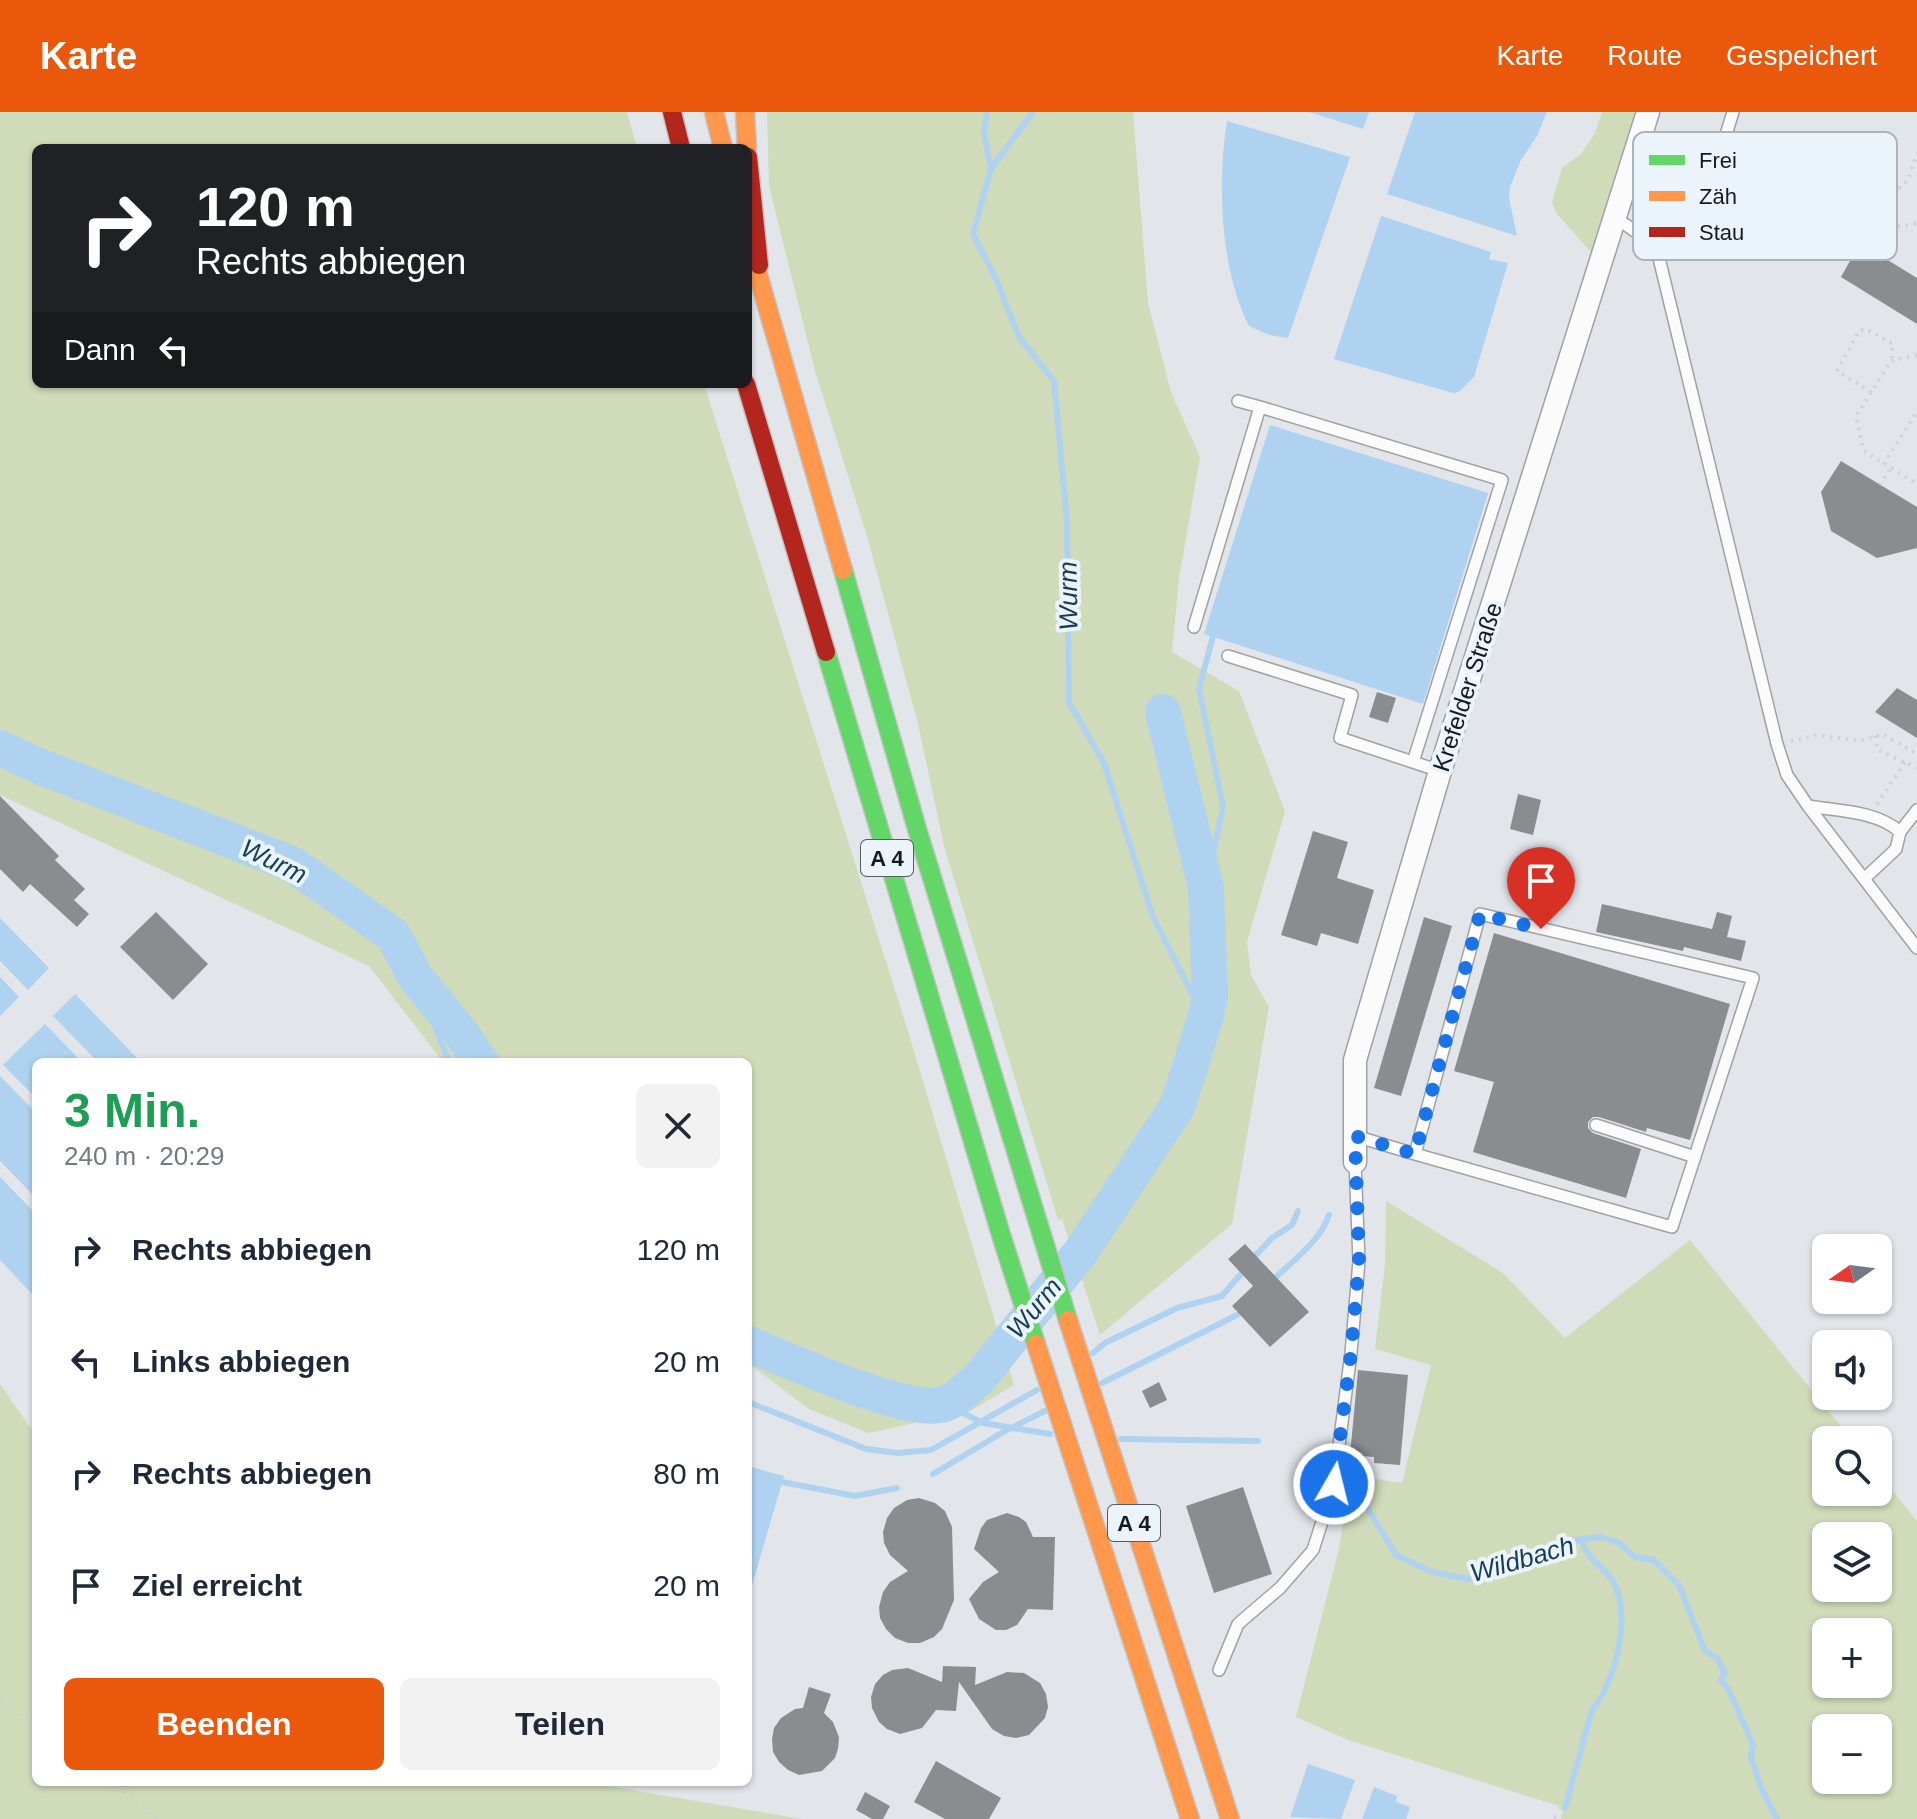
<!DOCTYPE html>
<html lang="de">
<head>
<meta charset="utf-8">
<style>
  body { margin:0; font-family:Arial,sans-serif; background:#f2f2f3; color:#1f2937; height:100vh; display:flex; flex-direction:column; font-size:30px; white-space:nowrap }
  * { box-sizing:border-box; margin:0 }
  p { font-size:26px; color:#747a83 }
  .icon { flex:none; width:44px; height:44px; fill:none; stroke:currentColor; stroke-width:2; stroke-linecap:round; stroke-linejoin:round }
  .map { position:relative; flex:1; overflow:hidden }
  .drawer { position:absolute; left:32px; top:946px; width:720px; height:728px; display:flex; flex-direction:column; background:#fff; border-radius:12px; box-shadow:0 2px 6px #0004 }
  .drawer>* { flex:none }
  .banner { position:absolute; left:32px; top:32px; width:720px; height:244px; border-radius:12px; box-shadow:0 2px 6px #0004; background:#202124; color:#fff; overflow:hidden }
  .needle { width:52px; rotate:256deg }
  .buttons { position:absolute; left:1812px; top:1122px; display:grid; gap:16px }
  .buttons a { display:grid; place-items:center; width:80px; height:80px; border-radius:12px; background:#fff; box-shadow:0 2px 6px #0004; font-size:40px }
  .pin { position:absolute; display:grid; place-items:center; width:68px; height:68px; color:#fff; margin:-82px -34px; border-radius:50% 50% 50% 0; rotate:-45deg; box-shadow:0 0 8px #0007 }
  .pin .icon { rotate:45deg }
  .me { position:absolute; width:88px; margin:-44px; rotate:8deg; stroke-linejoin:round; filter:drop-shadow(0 0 6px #0008) }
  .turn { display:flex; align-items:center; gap:28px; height:168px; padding:0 32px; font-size:36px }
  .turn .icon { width:104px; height:104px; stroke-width:2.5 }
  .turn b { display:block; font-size:56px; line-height:68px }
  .then { display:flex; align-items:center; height:76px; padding:0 32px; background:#0003; gap:16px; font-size:30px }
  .round { display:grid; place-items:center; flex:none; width:84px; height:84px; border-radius:12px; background:#f2f2f3 }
  .overview { display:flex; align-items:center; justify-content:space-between; height:136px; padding:0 32px }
  h1 { font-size:48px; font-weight:700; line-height:60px; color:#1e9e55 }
  .action { display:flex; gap:16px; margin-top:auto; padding:16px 32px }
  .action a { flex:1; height:92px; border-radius:12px; background:#ea580c; color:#fff; font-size:32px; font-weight:700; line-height:92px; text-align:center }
  .action a+a { background:#f2f2f3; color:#1f2937 }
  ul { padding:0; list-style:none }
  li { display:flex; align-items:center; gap:24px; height:112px; padding:0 32px }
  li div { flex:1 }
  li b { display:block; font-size:30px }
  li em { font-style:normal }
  header { display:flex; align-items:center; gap:48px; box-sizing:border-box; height:112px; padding:0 40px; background:#ea580c; color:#fff }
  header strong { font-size:38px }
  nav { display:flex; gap:44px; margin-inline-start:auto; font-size:28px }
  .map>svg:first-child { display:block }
</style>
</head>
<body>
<header>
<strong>Karte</strong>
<nav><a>Karte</a><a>Route</a><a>Gespeichert</a></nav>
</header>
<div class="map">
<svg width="1917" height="1707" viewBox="0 0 1917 1707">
  <rect width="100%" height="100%" fill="#e2e6ea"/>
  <path fill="#d0dbba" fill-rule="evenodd" d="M0,0H627L637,36H36V272H704L907,916L1014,1273L970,1299L868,1321L809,1297L748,1251V950H443L369,854L0,683Z
    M767,0H1133L1148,191L1171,280L1200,345L1179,467L1172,540L1239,579L1285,699L1247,830L1251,863L1269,895L1232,1112L1100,1223L1062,1107L1058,1108L944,734L918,612L867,424L815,259L769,74Z
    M1602,0H1635L1591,140L1557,102L1552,90L1562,56L1581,42L1595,21Z
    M1386,1089L1503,1161L1565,1226L1690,1128L1852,1328H1826V1380H1878V1361L1917,1409V1707H1561L1563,1698L1558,1697L1559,1694L1348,1628L1296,1605L1339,1437L1350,1363L1402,1371L1431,1253L1375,1237L1385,1152ZM1826,1424H1878V1476H1826ZM1878,1520V1572H1826V1520ZM1878,1616V1668H1826V1616Z
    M0,1272L36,1324V1670H584L802,1707H0Z"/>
  <path fill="#aed2ef" d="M1309,0H1369L1363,17Z
    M1415,0H1547L1537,24L1521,48L1510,75L1509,86L1517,124L1387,82Z
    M1227,9L1350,45L1288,226L1269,223L1249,214C1220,157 1217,71 1227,9Z
    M1381,104L1491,140L1489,147L1508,151L1474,265L1459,280L1453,281L1334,247Z
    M1270,313L1488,381L1423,592L1204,522Z
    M0,806L49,856L28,878L0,849Z
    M0,865L19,885L0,904Z
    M75,882L141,950H98L53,904Z
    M45,912L82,950H36V986L3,953Z
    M0,964L36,1001V1086L0,1049Z
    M0,1065L36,1102V1186L0,1148Z
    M748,1354L784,1364L748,1487Z
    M1308,1652L1355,1668L1341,1707L1290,1705Z
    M1374,1675L1397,1684L1396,1690L1410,1695L1406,1707H1362Z"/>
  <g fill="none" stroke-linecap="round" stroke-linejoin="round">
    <path stroke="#aed2ef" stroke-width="6" d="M987,0L984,21L991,57L973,122L996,167L1019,225L1054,269L1067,410L1069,590L1104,651L1153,805L1205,907
      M991,57L1033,0
      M1206,776L1223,694L1199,577L1213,524
      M416,866L449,950
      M1256,1143L1272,1126L1292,1113L1298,1099
      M1276,1165C1296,1146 1320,1129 1329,1103
      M1093,1241L1105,1231L1177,1196L1222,1184L1241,1162
      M1102,1271L1239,1202
      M748,1290L866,1337L898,1341L931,1338L1037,1278
      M945,1292L983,1311L1050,1322
      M1121,1327L1258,1329
      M933,1362L1005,1319L1045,1299
      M782,1370L855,1384L897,1376
      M1362,1387L1396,1443L1432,1460L1468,1467L1487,1462L1539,1438L1581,1427L1600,1425L1619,1431L1635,1445L1654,1448L1679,1473L1705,1539L1717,1546L1725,1561L1721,1568L1729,1579L1753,1632L1751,1646L1762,1678L1777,1707
      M1565,1696L1592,1598C1616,1570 1632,1503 1613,1469C1602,1452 1587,1448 1581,1427"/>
    <path stroke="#aed2ef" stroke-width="36" d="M0,636L41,655L292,752L393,823L416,866L461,921L481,950
      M748,1232C788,1248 903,1301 941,1293C957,1289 970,1274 981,1264L1080,1141L1178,993L1205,907L1210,884L1206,776L1163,600"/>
  </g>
  <path fill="#8a8d90" d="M1860,131L1917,166V212L1841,165Z
    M1841,349L1917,395V436L1877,446L1831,419L1821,380Z
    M1897,576L1917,588V626L1875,600Z
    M1377,580L1396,586L1388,611L1369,605Z
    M1518,682L1541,688L1533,723L1510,717Z
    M0,684L59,744L55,748L85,777L74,788L89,802L77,815L30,772L23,780L0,757Z
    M1313,719L1348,730L1337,766L1374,778L1358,832L1321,821L1317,834L1281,823Z
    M1602,792L1712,817L1717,800L1732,804L1727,825L1746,829L1741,849L1684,835L1683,839L1596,820Z
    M156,800L208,852L173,888L120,835Z
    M1424,805L1452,814L1401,984L1374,976Z
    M1494,821L1730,892L1690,1028L1647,1016L1646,1020L1599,1005H1593L1588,1010V1016L1593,1021L1641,1037L1626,1086L1473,1040L1494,970L1454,959Z
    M1245,1132L1309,1200L1270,1235L1232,1194L1253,1174L1228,1147Z
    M1358,1258L1408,1263L1400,1353L1374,1351V1345L1350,1343Z
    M1159,1270L1167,1288L1150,1296L1142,1279Z
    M1243,1375L1272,1462L1214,1481L1186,1394Z
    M919,1386L935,1391L945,1399L952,1415L954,1488L942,1517L934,1525L920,1531H908L895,1526L886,1517L880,1506L879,1495L883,1480L890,1470L908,1459L890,1443L884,1431L883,1420L887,1406L894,1396L907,1388Z
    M1007,1401L1019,1405L1026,1410L1033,1425H1055L1053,1498L1028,1497L1017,1513L1006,1518H996L979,1507L969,1487L983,1470L999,1460L974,1437L981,1416L987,1408Z
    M943,1554L976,1555L975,1573L1007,1560L1024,1561L1040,1571L1046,1582L1048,1595L1045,1606L1029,1623L1016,1626L1004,1624L992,1617L959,1570L956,1599L936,1598L922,1616L900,1622L887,1617L879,1610L872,1596L871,1585L875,1572L883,1563L892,1558L908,1556L942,1570Z
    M809,1575L831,1582L824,1601L833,1610L839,1625L838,1637L835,1646L822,1659L799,1663L788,1658L779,1650L773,1640L772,1627L774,1616L781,1606L795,1597L803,1596Z
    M936,1649L1001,1686L989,1707H945L914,1690Z
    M865,1680L890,1694L883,1707H872L856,1698Z"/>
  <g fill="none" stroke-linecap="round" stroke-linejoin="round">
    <defs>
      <path id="lane" d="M1616,106L1646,127L1659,146L1777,632L1787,663L1808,694L1917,836
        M1693,130L1733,0
        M1238,289L1260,295
        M1194,515L1260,295L1502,368L1413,650
        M1228,544L1352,583L1340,626L1440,659
        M1808,694C1837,699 1878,699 1900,720L1896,737L1864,767
        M1900,720L1917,698
        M1596,1013L1695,1045
        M1355,1024L1415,1042L1480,802L1753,866L1672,1115L1415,1042
        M1219,1558L1238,1512L1280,1476L1313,1438L1334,1372L1351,1241L1359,1149L1355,1050"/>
      <path id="street" d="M1355,1050V948L1440,659L1648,0"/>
      <path id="fast" d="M843,458L917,717L1068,1208
        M826,540L1002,1126L1036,1232"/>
      <path id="slow" d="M714,0L723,36
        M745,0L747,36
        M748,128L843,458
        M1068,1208L1230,1707
        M1036,1232L1190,1707"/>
      <path id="jam" d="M672,0L681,36
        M748,45L759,153
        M746,272L826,540"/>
    </defs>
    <use href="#lane" stroke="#9ea2a5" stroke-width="14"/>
    <use href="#street" stroke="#9ea2a5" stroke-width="25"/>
    <use href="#fast" stroke="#c2c4c6" stroke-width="21"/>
    <use href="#slow" stroke="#c2c4c6" stroke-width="21"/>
    <use href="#jam" stroke="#c2c4c6" stroke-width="21"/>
    <path stroke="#ced0d1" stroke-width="4" stroke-dasharray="2 6" stroke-linecap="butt" d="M1883,117V90L1908,68L1917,41
      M1866,135L1883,117L1917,111
      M1917,243L1891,249L1856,304L1864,339L1917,372
      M1871,280L1837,259L1859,219L1866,217L1893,232L1891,249
      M1884,352L1917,299
      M1880,373L1891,356
      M1875,624L1878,638L1917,656
      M1791,629L1818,623L1859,629L1883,622L1917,642
      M1877,692L1905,650
      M0,1588L36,1613
      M112,1670L158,1707
      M1554,1705L1560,1707"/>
    <use href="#lane" stroke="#fbfbfc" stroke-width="11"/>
    <use href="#street" stroke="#fbfbfc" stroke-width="22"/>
    <use href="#fast" stroke="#63d668" stroke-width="18"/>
    <use href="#slow" stroke="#ff974d" stroke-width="18"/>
    <use href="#jam" stroke="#b3261e" stroke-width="18"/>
  </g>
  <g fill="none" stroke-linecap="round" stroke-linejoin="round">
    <path stroke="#1a73e8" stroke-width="14" stroke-dasharray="0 25.2" d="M1334,1372L1351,1241L1359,1149L1355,1024L1415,1042L1480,802L1541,817"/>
  </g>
  <g text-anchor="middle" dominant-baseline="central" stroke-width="8" stroke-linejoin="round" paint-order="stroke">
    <g fill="#ebf4fb" stroke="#575b5f" stroke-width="2">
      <rect x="861" y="728" width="52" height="36" rx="6"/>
      <rect x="1108" y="1393" width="52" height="36" rx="6"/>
    </g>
    <g font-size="22" font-weight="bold" fill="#171a1c">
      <text x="887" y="746">A 4</text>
      <text x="1134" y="1411">A 4</text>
    </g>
    <g font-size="24" fill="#171a1c" stroke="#ebf4fb">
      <text transform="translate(1467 575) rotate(-72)">Krefelder Straße</text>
    </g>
    <g font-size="26" font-style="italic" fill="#163d57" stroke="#ebf4fb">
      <text transform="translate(1068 484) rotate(-91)">Wurm</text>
      <text transform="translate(274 749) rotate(26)">Wurm</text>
      <text transform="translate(1034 1196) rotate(-50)">Wurm</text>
      <text transform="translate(1522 1447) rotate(-16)">Wildbach</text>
    </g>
  </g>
  <rect x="1633" y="20" width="264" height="128" rx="12" fill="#ebf4fb" stroke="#abb3b8" stroke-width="2"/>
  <rect x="1649" y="43" width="36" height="10" fill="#63d668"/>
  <rect x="1649" y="79" width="36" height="10" fill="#ff974d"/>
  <rect x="1649" y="115" width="36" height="10" fill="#b3261e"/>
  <g font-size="22" fill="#171a1c">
    <text x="1699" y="56">Frei</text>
    <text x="1699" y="92">Zäh</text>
    <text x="1699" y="128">Stau</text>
  </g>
</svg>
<div class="buttons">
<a><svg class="needle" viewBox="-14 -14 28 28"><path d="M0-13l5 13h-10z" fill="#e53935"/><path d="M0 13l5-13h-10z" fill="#747a83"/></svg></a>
<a><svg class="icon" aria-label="sound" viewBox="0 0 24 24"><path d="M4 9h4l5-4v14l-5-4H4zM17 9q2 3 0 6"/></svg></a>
<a><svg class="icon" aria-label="search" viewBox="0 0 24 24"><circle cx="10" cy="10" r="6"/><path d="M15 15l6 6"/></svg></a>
<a><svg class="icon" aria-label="layers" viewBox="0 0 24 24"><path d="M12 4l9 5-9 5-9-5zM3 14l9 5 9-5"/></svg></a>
<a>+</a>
<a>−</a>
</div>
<div class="pin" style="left:1541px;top:817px;background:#d93025"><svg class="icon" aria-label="arrive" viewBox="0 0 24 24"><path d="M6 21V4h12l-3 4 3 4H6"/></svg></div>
<svg class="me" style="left:1334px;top:1372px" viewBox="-20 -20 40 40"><circle r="17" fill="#1a73e8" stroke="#fff" stroke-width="3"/><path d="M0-11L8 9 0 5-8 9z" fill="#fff"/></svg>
<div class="banner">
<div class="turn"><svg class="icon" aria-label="right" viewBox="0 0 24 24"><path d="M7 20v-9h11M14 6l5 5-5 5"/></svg><div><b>120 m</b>Rechts abbiegen</div></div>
<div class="then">Dann<svg class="icon" aria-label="left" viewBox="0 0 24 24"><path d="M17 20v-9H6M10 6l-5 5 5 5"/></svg></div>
</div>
<section class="drawer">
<div class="overview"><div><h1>3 Min.</h1><p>240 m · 20:29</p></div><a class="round"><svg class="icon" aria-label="close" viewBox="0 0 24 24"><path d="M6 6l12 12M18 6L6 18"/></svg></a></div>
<ul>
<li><svg class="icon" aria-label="right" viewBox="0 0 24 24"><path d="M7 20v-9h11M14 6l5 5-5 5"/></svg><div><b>Rechts abbiegen</b></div><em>120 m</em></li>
<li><svg class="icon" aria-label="left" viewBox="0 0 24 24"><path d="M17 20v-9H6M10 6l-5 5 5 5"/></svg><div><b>Links abbiegen</b></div><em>20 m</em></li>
<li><svg class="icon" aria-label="right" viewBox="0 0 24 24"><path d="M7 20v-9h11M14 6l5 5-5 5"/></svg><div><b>Rechts abbiegen</b></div><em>80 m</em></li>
<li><svg class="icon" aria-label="arrive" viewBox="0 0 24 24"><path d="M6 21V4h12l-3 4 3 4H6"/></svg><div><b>Ziel erreicht</b></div><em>20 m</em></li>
</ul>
<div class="action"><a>Beenden</a><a>Teilen</a></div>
</section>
</div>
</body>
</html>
